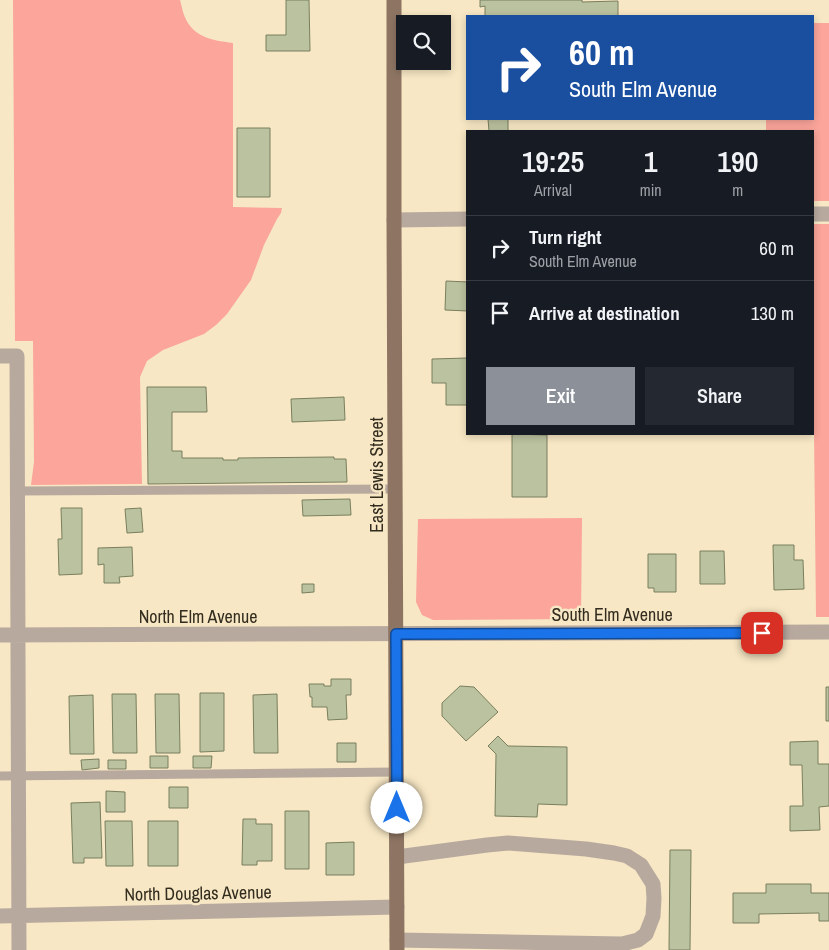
<!DOCTYPE html>
<html lang="en">
<head>
<meta charset="utf-8">
<style>
  body { margin:0; font-family:"Archivo Narrow",sans-serif; background:#242831; color:#f1f3f6; height:100vh; display:flex; flex-direction:column; font-size:19px; white-space:nowrap }
  * { box-sizing:border-box; margin:0 }
  p { font-size:16px; color:#9ea1a6 }
  .icon { flex:none; width:28px; height:28px; fill:none; stroke:currentColor; stroke-width:2; stroke-linecap:round; stroke-linejoin:round }
  .map { position:relative; flex:1; overflow:hidden }
  .drawer { position:absolute; left:466px; top:130px; width:348px; height:305px; display:flex; flex-direction:column; background:#171b24; border-radius:0px; box-shadow:0 2px 8px #0003 }
  .drawer>* { flex:none }
  .top-card { position:absolute; left:466px; top:15px; width:348px; height:105px; border-radius:0px; box-shadow:0 2px 8px #0003; background:#1a4fa0; color:#fff; overflow:hidden }
  .tools { position:absolute; left:396px; top:15px; display:grid; gap:10px }
  .tools a { display:grid; place-items:center; width:55px; height:55px; border-radius:0px; background:#171b24; box-shadow:0 2px 8px #0003; font-size:25px }
  .pin { position:absolute; display:grid; place-items:center; width:42px; height:42px; color:#fff; margin:-21px; border-radius:10px; box-shadow:0 2px 8px #0006 }
  .me { position:absolute; width:55px; margin:-28px; rotate:0deg; stroke-linejoin:round; filter:drop-shadow(0 0 4px #0008) }
  .turn { display:flex; align-items:center; gap:18px; height:105px; padding:0 20px; font-size:22px }
  .turn .icon { width:65px; height:65px; stroke-width:2.5 }
  .turn b { display:block; font-size:35px; line-height:42px }
  .eta { display:flex; justify-content:space-evenly; align-items:center; height:85px; text-align:center }
  .eta b { font-size:30px; font-weight:600; line-height:35px }
  .button { display:flex; gap:10px; margin-top:auto; padding:10px 20px }
  .button a { flex:1; height:58px; border-radius:0px; background:#8c9099; color:#fff; font-size:20px; font-weight:600; line-height:58px; text-align:center }
  .button a+a { background:#242831; color:#f1f3f6 }
  ul { padding:0; list-style:none }
  li { display:flex; align-items:center; gap:15px; height:65px; padding:0 20px; border-top:1px solid #363941 }
  li div { flex:1 }
  li b { display:block; font-size:19px }
  li em { font-style:normal }
  .map>svg:first-child { display:block }
</style>
</head>
<body>
<div class="map">
<svg width="829" height="950" viewBox="0 0 829 950">
  <rect width="100%" height="100%" fill="#f7e7c4"/>
  <path fill="#fba59b" d="M13,0H180C181,4 182,8 183,12C191,37 210,40 233,43V207L282,208L281,213L277,219L264,245L251,280L227,314L216,325L204,334L163,350L147,361L140,377L142,484L31,485L34,462L33,341H15Z
    M813,23H829V201H813L812,131H766V119H812Z
    M813,224H829V617H816L814,428H812Z
    M582,518L581,619L433,620L422,615L416,602L418,519Z"/>
  <path fill="#bbc29f" stroke="#797f5e" d="M286,0H309L310,51H266V35H286Z
    M480,0H582V2L618,1V16H485V6L480,7Z
    M488,119H508V131H489Z
    M237,128H270V197H237Z
    M446,281L468,282V311L445,310Z
    M468,358V405H446V383H432V359Z
    M147,387H206L207,412H172V451H182V458H223V460H238V458L334,457V459H346L347,482L148,484Z
    M344,397L345,420L292,422L291,399Z
    M512,434L547,435V497H512Z
    M350,499L351,515L303,516L302,500Z
    M61,508H82V574L59,575L58,539H62Z
    M141,508L143,532L127,533L125,509Z
    M773,545H794V560H803L804,589L774,590Z
    M132,547L133,576L119,577L120,583H104V564L98,565V548Z
    M700,551H724L725,584H700Z
    M648,554H676V592H654V588H648Z
    M302,584H314V592L302,593Z
    M331,679H351V695H346L347,719L328,720L327,707H312V697H310L309,684H324V686H331Z
    M460,686L474,687L498,712L466,741L442,716V703Z
    M826,687H829V721H826Z
    M200,693H224V751L200,752Z
    M112,694H136L137,753H113Z
    M155,694H179L180,753H156Z
    M277,694L278,753H254L253,695Z
    M93,695L94,754H70L69,696Z
    M498,736L508,746L567,747V805L538,804L537,817L495,816L496,754L488,746Z
    M818,741V764H829V806L819,807L820,830L790,831V806H803L802,765H790V742Z
    M337,743H356V762H337Z
    M150,756H168V768H150Z
    M193,756H212L211,768H193Z
    M99,759V768L82,770L81,760Z
    M108,760H126V769H108Z
    M169,787H188V808H169Z
    M106,791L125,792V812H106Z
    M100,802L102,858H84V863H73L71,803Z
    M285,811H309V869H285Z
    M243,819H256V824H272V861H257V865H242Z
    M105,821H132L133,866H106Z
    M148,821H178V866H148Z
    M354,842V875H326V843Z
    M670,850H691L690,950H669Z
    M766,884H811V893H829V921H819V913L759,914V923H733V893H766Z"/>
  <g fill="none" stroke-linecap="round" stroke-linejoin="round">
    <path stroke="#b8a99f" stroke-width="9" d="M17,491L395,489
      M0,776L397,772"/>
    <path stroke="#b8a99f" stroke-width="15" d="M812,214H829
      M394,220L468,219
      M0,356H17L19,950
      M0,635L829,632
      M397,857L487,845L508,843L586,849L614,853L627,856L641,865L646,873L653,884L654,898L653,916L646,934L638,940L622,944L397,940
      M0,916L397,907"/>
    <path stroke="#8e7563" stroke-width="15" d="M394,0V220L397,950"/>
  </g>
  <g fill="none" stroke-linecap="round" stroke-linejoin="round">
    <defs>
      <path id="route" d="M397,808L396,634L762,633"/>
    </defs>
    <use href="#route" stroke="#114b97" stroke-width="12"/>
    <use href="#route" stroke="#1a73e8" stroke-width="9"/>
  </g>
  <g text-anchor="middle" dominant-baseline="central" stroke-width="5" stroke-linejoin="round" paint-order="stroke">
    <g font-size="18" fill="#332d1f" stroke="#f7e7c4">
      <text transform="translate(376 475) rotate(-90)">East Lewis Street</text>
      <text x="612" y="614">South Elm Avenue</text>
      <text x="198" y="616">North Elm Avenue</text>
      <text transform="translate(198 893) rotate(-1)">North Douglas Avenue</text>
    </g>
  </g>
</svg>
<div class="tools">
<a><svg class="icon" aria-label="search" viewBox="0 0 24 24"><circle cx="10" cy="10" r="6"/><path d="M15 15l6 6"/></svg></a>
</div>
<div class="pin" style="left:762px;top:633px;background:#d93025"><svg class="icon" aria-label="arrive" viewBox="0 0 24 24"><path d="M6 21V4h12l-3 4 3 4H6"/></svg></div>
<svg class="me" style="left:397px;top:808px" viewBox="-20 -20 40 40"><circle r="19" fill="#fff"/><path d="M0-13L10 11 0 6-10 11z" fill="#1a73e8"/></svg>
<div class="top-card">
<div class="turn"><svg class="icon" aria-label="right" viewBox="0 0 24 24"><path d="M7 20v-9h11M14 6l5 5-5 5"/></svg><div><b>60 m</b>South Elm Avenue</div></div>
</div>
<section class="drawer">
<div class="eta">
<div><b>19:25</b><p>Arrival</p></div>
<div><b>1</b><p>min</p></div>
<div><b>190</b><p>m</p></div>
</div>
<ul>
<li><svg class="icon" aria-label="right" viewBox="0 0 24 24"><path d="M7 20v-9h11M14 6l5 5-5 5"/></svg><div><b>Turn right</b><p>South Elm Avenue</p></div><em>60 m</em></li>
<li><svg class="icon" aria-label="arrive" viewBox="0 0 24 24"><path d="M6 21V4h12l-3 4 3 4H6"/></svg><div><b>Arrive at destination</b></div><em>130 m</em></li>
</ul>
<div class="button"><a>Exit</a><a>Share</a></div>
</section>
</div>
</body>
</html>
